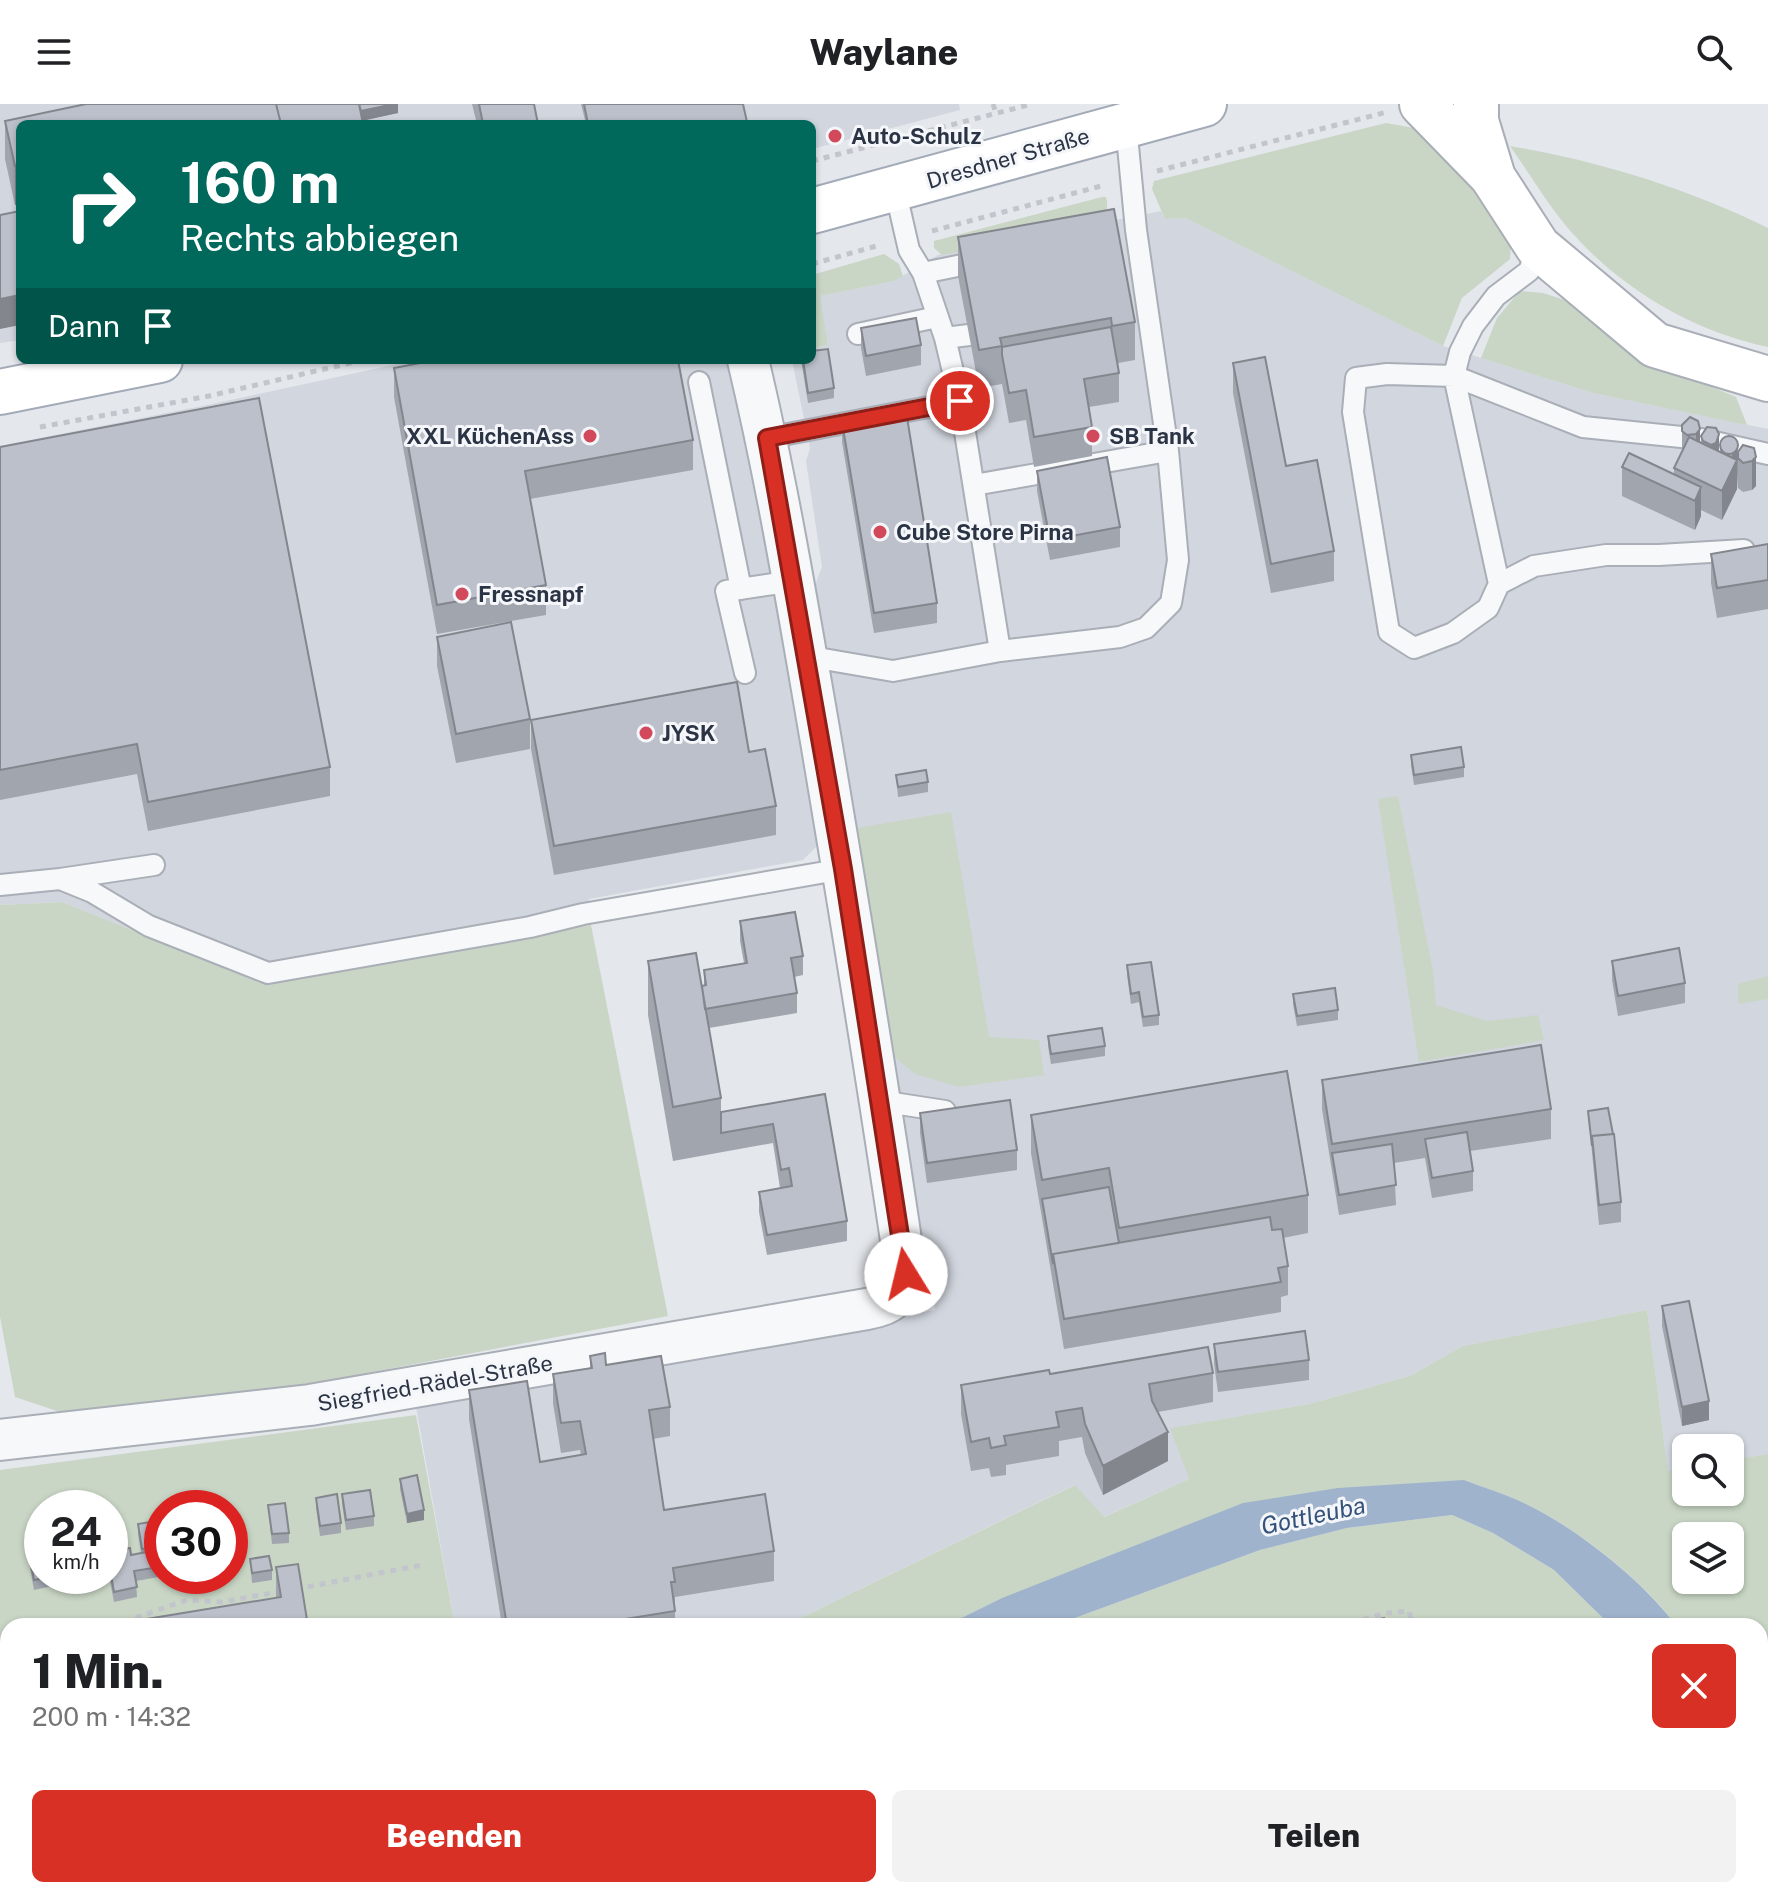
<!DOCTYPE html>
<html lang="de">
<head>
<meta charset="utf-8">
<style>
  body { margin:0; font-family:"Public Sans",sans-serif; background:#f2f2f2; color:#202124; height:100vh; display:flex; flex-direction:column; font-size:30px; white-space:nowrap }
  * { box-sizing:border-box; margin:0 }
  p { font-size:26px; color:#757577 }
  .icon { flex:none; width:44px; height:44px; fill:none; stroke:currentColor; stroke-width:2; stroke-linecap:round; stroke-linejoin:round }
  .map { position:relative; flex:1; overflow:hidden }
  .details { position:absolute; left:0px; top:1514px; width:1768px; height:280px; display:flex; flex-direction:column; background:#fff; border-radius:24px 24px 0 0; box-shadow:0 2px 6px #0004 }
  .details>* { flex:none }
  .guide { position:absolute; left:16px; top:16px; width:800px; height:244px; border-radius:12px; box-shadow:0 2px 6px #0004; background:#00695c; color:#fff; overflow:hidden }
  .fabs { position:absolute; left:1672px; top:1330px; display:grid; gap:16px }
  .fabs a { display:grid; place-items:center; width:72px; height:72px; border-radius:12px; background:#fff; box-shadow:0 2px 6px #0004; font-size:40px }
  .speed { position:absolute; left:24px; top:1386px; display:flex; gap:16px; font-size:40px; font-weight:700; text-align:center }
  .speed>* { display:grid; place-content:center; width:104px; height:104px; border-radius:50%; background:#fff; box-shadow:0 2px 6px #0004; line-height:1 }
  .speed small { font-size:20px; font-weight:400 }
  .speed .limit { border:12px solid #d22; background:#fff; color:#111 }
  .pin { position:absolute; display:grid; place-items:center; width:68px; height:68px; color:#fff; margin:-34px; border:4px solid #fff; border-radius:50%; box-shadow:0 2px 8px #0007 }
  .me { position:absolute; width:88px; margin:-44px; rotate:351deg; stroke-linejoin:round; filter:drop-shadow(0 0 6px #0008) }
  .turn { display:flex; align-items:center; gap:28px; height:168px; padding:0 32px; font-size:36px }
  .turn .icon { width:104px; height:104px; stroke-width:2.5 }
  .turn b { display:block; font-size:56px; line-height:68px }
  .then { display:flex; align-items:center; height:76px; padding:0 32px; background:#0003; gap:16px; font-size:30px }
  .round { display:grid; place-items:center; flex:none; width:84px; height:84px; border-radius:12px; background:#f2f2f2 }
  .head { display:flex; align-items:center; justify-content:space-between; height:136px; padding:0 32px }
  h1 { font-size:48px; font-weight:800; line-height:60px }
  .button { display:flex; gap:16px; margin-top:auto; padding:16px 32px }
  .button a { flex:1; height:92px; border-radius:12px; background:#d93025; color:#fff; font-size:32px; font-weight:800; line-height:92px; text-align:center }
  .button a+a { background:#f2f2f2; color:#202124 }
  header { display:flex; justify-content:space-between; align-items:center; height:104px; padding:0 32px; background:#fff; font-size:36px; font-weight:800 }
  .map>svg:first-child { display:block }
</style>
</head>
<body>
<header><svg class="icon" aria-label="menu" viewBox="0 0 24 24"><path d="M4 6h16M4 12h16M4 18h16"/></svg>Waylane<svg class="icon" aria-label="search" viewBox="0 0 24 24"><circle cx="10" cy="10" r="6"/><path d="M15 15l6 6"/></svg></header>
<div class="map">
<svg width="1768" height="1794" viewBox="0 0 1768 1794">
  <rect width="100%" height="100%" fill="#e4e7ec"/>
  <path fill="#d2d6de" d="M0,0H959L960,6L812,45V20H20V236L0,239Z
    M1161,107L1165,115L1185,114L1443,242L1593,289L1768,325V1350L1730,1356V1344H1686V1364L1668,1368L1647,1206L1463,1242L1410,1272L1309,1300L1171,1324L1189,1375L1103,1413L1074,1381L784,1522H455L415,1297L935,1206L809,497L822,463L806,357L810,344L792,256H812V244L828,241L819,192L894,177L938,151Z
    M416,256H733L744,302L820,739L803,756L589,795L591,821L264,879L62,798L0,801V342L212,300Z"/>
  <path fill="#c9d6c5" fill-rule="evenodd" d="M1425,17L1453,41L1511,140L1510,155L1462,194L1443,242L1185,114L1165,115L1152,85L1154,77L1386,19L1414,24Z
    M1510,42C1599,57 1687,84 1768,124V243C1691,227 1618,183 1567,123C1546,98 1529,69 1510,42Z
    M1102,93H1106C1109,103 1106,110 1101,119L942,151L934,144V137Z
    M884,150L899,160L903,172L894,177L820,192L828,241L812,244V171Z
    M1520,187L1543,189L1571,198L1674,267L1736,293L1747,321L1593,289L1481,254L1497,214Z
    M1398,692L1433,867L1436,901L1487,917L1538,911L1544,936L1419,958L1378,695Z
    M951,708L989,933L1039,936L1044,971L959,983L915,970L891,950L851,725Z
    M62,798L264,879L591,821L668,1212L304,1281L69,1311L15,1293L0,1213V801Z
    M1768,872V895L1738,900V880Z
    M1647,1206L1668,1367L1686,1364V1388H1730V1356L1768,1350V1663L1760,1647V1522H1676C1646,1478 1576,1424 1528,1401C1508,1391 1485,1384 1464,1376L1002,1494L945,1522H784L1075,1381L1104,1413L1189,1375L1170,1324L1309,1300L1410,1272L1463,1242ZM1686,1432H1730V1476H1686Z
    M416,1311L455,1522H8V1786H402L385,1794H0V1366ZM42,1404H110V1472H42ZM162,1404H230V1472H162Z
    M1452,1411L1493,1429L1554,1466L1611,1522H1053L1260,1446L1347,1424Z
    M1760,1758L1768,1775V1794H488L504,1786H1760Z"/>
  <path fill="#9fb4cc" d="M1464,1376C1485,1384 1508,1391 1528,1401C1576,1424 1646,1479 1676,1522H1611L1554,1466L1493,1429L1452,1411L1347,1424L1260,1446L1053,1522H945L1002,1494L1243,1399L1338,1384Z
    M1760,1647L1768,1663V1775L1760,1758Z
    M402,1786H504L488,1794H385Z"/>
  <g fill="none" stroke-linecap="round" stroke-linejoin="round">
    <defs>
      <path id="lane" d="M1126,21L1136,126L1168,347
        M895,85L909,146L923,169L945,234L960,297
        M923,169L982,157
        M858,230L937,213
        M945,234L969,231
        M699,278L741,485
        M767,334L960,297L1000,547L1120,533L1146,524L1171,499L1178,456L1168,347L974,381
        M1744,446L1659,451H1606L1534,462L1499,480L1488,504L1453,529L1414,544L1389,528L1353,308L1356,274L1387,270L1454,272L1583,323L1701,335L1768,350
        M1499,480L1454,272L1460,248L1473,222L1496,192L1529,167L1538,143
        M806,552L893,567L1000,547
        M745,569L726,487L794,477
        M60,775L154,761
        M0,781L60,775L92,788L149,822L268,869L530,823L583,810L843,765
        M880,997L945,1007"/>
      <path id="street" d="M0,1336L310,1301L867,1205C894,1199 896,1195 906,1170C880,992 851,815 821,637C799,510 778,382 748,256"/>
      <path id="secondary" d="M1422,0L1492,72L1538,143L1655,241L1768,275
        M1476,0V17L1492,70"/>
      <path id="primary" d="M812,107L1204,0
        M0,288L160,256"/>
    </defs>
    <use href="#lane" stroke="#a9aeb7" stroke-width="24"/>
    <use href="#street" stroke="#a9aeb7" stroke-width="44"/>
    <use href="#secondary" stroke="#a9aeb7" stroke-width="48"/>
    <use href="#primary" stroke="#a3abb8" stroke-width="48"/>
    <path stroke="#c2c5cb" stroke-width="5" stroke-dasharray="6 6" stroke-linecap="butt" d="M993,0L996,9
      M812,57L1032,0
      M1157,67L1387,8
      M932,127L1105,81
      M812,160L880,141
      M40,323L209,292L363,256
      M296,1485L422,1461
      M128,1522L132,1515L187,1496L222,1498L283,1487
      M1340,1522L1386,1509L1409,1507L1413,1522
      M0,1611L8,1610
      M686,1786L688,1794
      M1273,1786L1276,1794
      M1506,1786L1510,1794
      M204,1794L220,1786
      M763,1794V1786
      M1033,1794L1060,1786
      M1371,1794L1392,1786"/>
    <use href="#lane" stroke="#f7f8fa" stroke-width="20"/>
    <use href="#street" stroke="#f7f8fa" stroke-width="40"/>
    <use href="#secondary" stroke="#fff" stroke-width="44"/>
    <use href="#primary" stroke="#fff" stroke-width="44"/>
  </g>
  <path fill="#a1a5ae" d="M398,0V9L363,16L20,20V100L15,101L5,55V17Z
    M472,0H534L538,20H477Z
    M581,0H743L747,20H586Z
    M958,133L1135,218V256L1118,259L1119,269V298L1089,303L1092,323V352L1034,363L1026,316L1009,319L1002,280L979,284L958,172Z
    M861,224L921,241V261L866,272L861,244Z
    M801,256H812L834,284V294L808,299Z
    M1233,259L1286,362L1334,447V477L1271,489L1233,289Z
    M394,264L693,336V366L530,395L546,481V511L437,530L394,293Z
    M1690,313L1700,338H1701V332L1720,348V343L1738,348L1754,344L1756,382L1752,386L1743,388L1738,384V371L1737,385L1722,416L1701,406V412L1695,426L1622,392V363L1674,370V364L1682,349V321Z
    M842,318L937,499V519L874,529L842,338Z
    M0,343L330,663V692L148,727L137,670L0,696Z
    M1037,367L1120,423V443L1050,456L1037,387Z
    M1768,440V505L1717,514L1711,479V450Z
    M437,533L530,615V645L456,659L437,562Z
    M531,616L776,702V731L554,771L531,645Z
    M1411,651L1464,663V673L1414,681L1411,661Z
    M896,671L928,678V688L898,693Z
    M740,817L803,852V871L794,873L797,889V909L709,924L721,994V1008L825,990L847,1117V1137L767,1151L759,1108V1088L780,1084L773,1039L673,1057L648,911V857L702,882H704V866L744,859L740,837Z
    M1612,857L1685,879V899L1618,912L1612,876Z
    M1127,861L1159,911V921L1143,923L1139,898L1131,900L1127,871Z
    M1293,890L1338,906V916L1297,922L1293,900Z
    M1048,932L1105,942V952L1051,960L1048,942Z
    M1322,976L1551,1005V1035L1470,1047L1473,1067V1087L1432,1094L1425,1054L1394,1059L1396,1101L1339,1111L1322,1005Z
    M1588,1007L1621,1098V1118L1599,1121Z
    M920,1009L1017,1046V1066L927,1079L920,1029Z
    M1031,1011L1308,1091V1129L1283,1134L1288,1162V1191L1281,1193V1208L1064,1245L1031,1049Z
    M1662,1202L1709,1316L1682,1322L1662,1222Z
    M1214,1240L1309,1256V1276L1218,1288L1214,1260Z
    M590,1252L606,1261L670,1303V1332L653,1335L664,1406L774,1447V1477L675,1493V1522H502L469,1315V1286L540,1358L581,1351L580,1346L561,1349L553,1299V1270L590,1264Z
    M1213,1269V1298L1158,1308L1168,1357L1103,1391L1085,1349L1082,1333L1059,1337V1352L1006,1361V1371L991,1373L989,1364L971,1367L961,1310V1281L1050,1270Z
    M400,1375L424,1416L407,1419L400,1385Z
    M342,1390L374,1412V1422L346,1426L342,1400Z
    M316,1394L341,1419V1429L320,1432L316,1404Z
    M268,1401L289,1429V1439L272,1440Z
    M162,1416V1452H158L159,1473L136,1477L137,1493L114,1498L109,1472L110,1448L131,1451L141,1449L138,1430V1420Z
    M29,1449L42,1472H62V1480L34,1486L29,1459Z
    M250,1455L272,1466V1476L252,1479Z
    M276,1463L308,1522L276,1494Z"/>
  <path fill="#83868d" d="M394,0H398V9L357,18V8Z
    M20,61V100L15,101V62Z
    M20,191V221L0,225V195Z
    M1700,325V354L1696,359V330Z
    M1719,330V360L1711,371V341Z
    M1738,338L1737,385L1722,416V387L1732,365V350Z
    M1756,353V382L1752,386V357Z
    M1701,383V412L1695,426V397Z
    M1709,1297V1316L1682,1322V1303Z
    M1168,1328V1357L1103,1391V1362Z
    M424,1406V1416L407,1419V1410Z"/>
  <path fill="#bbc0ca" stroke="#83868d" stroke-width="2" d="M86,0H276L281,20H20V61L15,62L5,17Z
    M276,0H359L363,20H281Z
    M359,0H394L361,7Z
    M479,0H534L538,20H483Z
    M584,0H743L747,18L739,20H588Z
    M1114,105L1135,218L1112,222L1111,214L1000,234L1002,242L979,246L958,133Z
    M20,107V191L0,195V111Z
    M916,214L921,241L866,252L861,224Z
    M1111,223L1119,269L1084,275L1092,323L1034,333L1026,286L1009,289L1002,251V243Z
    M828,245L834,284L808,289L803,256H812V247Z
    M1265,253L1286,362L1317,356L1334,447L1271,460L1233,259Z
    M436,256H678L693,336L525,367L546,481L437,501L394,264Z
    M259,294L330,663L148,698L137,640L0,666V343Z
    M906,307L937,499L874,509L842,318Z
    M1690,313L1698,317L1700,325L1696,330L1687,331L1682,327V321Z
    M1707,323L1716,324L1719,330L1716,339L1711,341L1703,337L1701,332Z
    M1720 341a9 9 0 1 1 18 0a9 9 0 1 1-18 0Z
    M1689,333L1737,356L1722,387L1674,364Z
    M1743,341L1754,344L1756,353L1752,357L1743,359L1738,354V348Z
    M1629,349L1701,383L1695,397L1622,363Z
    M1107,353L1120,423L1050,436L1037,367Z
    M1768,440V476L1717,484L1711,450Z
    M511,518L530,615L456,630L437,533Z
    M737,578L749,648L765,645L776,702L554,742L531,616Z
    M1461,643L1464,663L1414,671L1411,651Z
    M926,666L928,678L898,683L896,671Z
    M795,808L803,852L791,854L797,889L705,905L702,882L706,881L704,866L747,859L740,817Z
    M1679,844L1685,879L1618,892L1612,857Z
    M696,849L721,994L673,1003L648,857Z
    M1151,858L1159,911L1143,913L1139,888L1131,890L1127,861Z
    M1335,884L1338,906L1297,912L1293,890Z
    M1102,924L1105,942L1051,950L1048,932Z
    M1541,941L1551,1005L1332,1040L1322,976Z
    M1287,967L1308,1091L1119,1124L1109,1064L1042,1076L1031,1011Z
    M825,990L847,1117L767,1131L759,1088L792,1082L789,1064L781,1066L773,1020L721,1029V1008Z
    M1010,996L1017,1046L927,1059L920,1009Z
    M1608,1004L1613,1030L1592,1032V1042L1588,1007Z
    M1467,1028L1473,1067L1432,1074L1425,1035Z
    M1614,1030L1621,1098L1599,1101L1592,1032Z
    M1392,1040L1396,1081L1339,1091L1332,1049Z
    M1109,1083L1119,1139L1053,1150V1160L1042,1095Z
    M1270,1113L1272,1126L1282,1125L1288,1162L1278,1164L1281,1178L1064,1215L1053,1150Z
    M1689,1197L1709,1297L1682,1303L1662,1202Z
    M1305,1227L1309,1256L1218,1268L1214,1240Z
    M1208,1243L1213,1269L1149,1280L1152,1297L1168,1328L1103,1362L1085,1320L1082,1304L1056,1308L1059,1323L1004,1332L1006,1341L991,1344L989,1334L971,1338L961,1281L1049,1266L1050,1270Z
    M605,1249L606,1261L661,1252L670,1303L649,1306L664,1406L765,1390L774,1447L673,1464L675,1478H671L675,1507L625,1515L626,1522H507L469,1286L527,1277L540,1358L586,1350L580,1317L561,1319L553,1270L592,1264L590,1252Z
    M417,1371L424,1406L407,1410L400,1375Z
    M370,1386L374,1412L346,1416L342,1390Z
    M337,1390L341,1419L320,1422L316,1394Z
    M285,1399L289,1429L272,1430L268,1401Z
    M162,1416V1442L142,1445L138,1420Z
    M130,1444L131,1451L157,1446L159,1463L134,1467L137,1483L114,1488L110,1466V1448Z
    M42,1447V1472H54L34,1476L29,1449Z
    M269,1452L272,1466L252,1469L250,1455Z
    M298,1460L308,1522H104L281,1493L276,1463Z
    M1384,1514L1386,1522H1362L1361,1520Z
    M1177,1786H1186L1189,1794H1169L1167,1789Z
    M1644,1786H1653L1657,1794H1630V1793Z"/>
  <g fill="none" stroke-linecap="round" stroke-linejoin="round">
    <defs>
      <path id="route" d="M906,1170L843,765L767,334L960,297"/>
    </defs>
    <use href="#route" stroke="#8d1f18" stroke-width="20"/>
    <use href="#route" stroke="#d93025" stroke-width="14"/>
  </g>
  <g fill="#d1495b" stroke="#f4f6f9" stroke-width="3">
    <circle cx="835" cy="32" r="8"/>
    <circle cx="590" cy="332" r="8"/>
    <circle cx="1093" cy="332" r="8"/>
    <circle cx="880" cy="428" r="8"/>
    <circle cx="462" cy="490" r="8"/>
    <circle cx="646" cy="629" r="8"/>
  </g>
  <g text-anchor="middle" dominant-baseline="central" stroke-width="6" stroke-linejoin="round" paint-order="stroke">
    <g font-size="22" font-weight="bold" fill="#2b3445" stroke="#f4f6f9" text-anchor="start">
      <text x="851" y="32">Auto-Schulz</text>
      <text x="574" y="332" text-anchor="end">XXL KüchenAss</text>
      <text x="1109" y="332">SB Tank</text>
      <text x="896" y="428">Cube Store Pirna</text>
      <text x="478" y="490">Fressnapf</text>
      <text x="662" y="629">JYSK</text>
    </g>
    <g font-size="22" fill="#2b3445" stroke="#f4f6f9">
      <text transform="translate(1008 54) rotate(-16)">Dresdner Straße</text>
      <text transform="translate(435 1279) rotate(-10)">Siegfried-Rädel-Straße</text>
    </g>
    <g font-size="24" font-style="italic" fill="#34527a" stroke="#f4f6f9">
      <text transform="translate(1313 1411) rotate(-12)">Gottleuba</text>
    </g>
  </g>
</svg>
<div class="fabs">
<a><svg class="icon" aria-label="search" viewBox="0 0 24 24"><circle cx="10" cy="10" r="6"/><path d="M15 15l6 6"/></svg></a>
<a><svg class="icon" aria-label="layers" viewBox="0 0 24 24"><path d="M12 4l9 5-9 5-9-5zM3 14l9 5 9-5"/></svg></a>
</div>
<div class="speed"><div>24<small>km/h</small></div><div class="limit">30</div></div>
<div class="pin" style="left:960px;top:297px;background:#d93025"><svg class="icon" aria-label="arrive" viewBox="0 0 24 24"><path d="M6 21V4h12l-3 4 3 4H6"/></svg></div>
<svg class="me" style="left:906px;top:1170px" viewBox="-20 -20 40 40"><circle r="19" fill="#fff"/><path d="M0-13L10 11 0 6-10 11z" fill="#d93025"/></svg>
<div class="guide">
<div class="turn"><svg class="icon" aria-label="right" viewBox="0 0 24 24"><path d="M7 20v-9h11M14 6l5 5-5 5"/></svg><div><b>160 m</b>Rechts abbiegen</div></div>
<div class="then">Dann<svg class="icon" aria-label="arrive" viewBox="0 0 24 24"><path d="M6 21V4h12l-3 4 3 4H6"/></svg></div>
</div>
<section class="details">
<div class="head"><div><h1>1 Min.</h1><p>200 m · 14:32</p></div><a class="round" style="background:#d93025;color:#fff"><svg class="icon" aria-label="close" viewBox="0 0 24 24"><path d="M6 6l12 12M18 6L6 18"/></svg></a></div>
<div class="button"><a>Beenden</a><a>Teilen</a></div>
</section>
</div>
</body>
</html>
